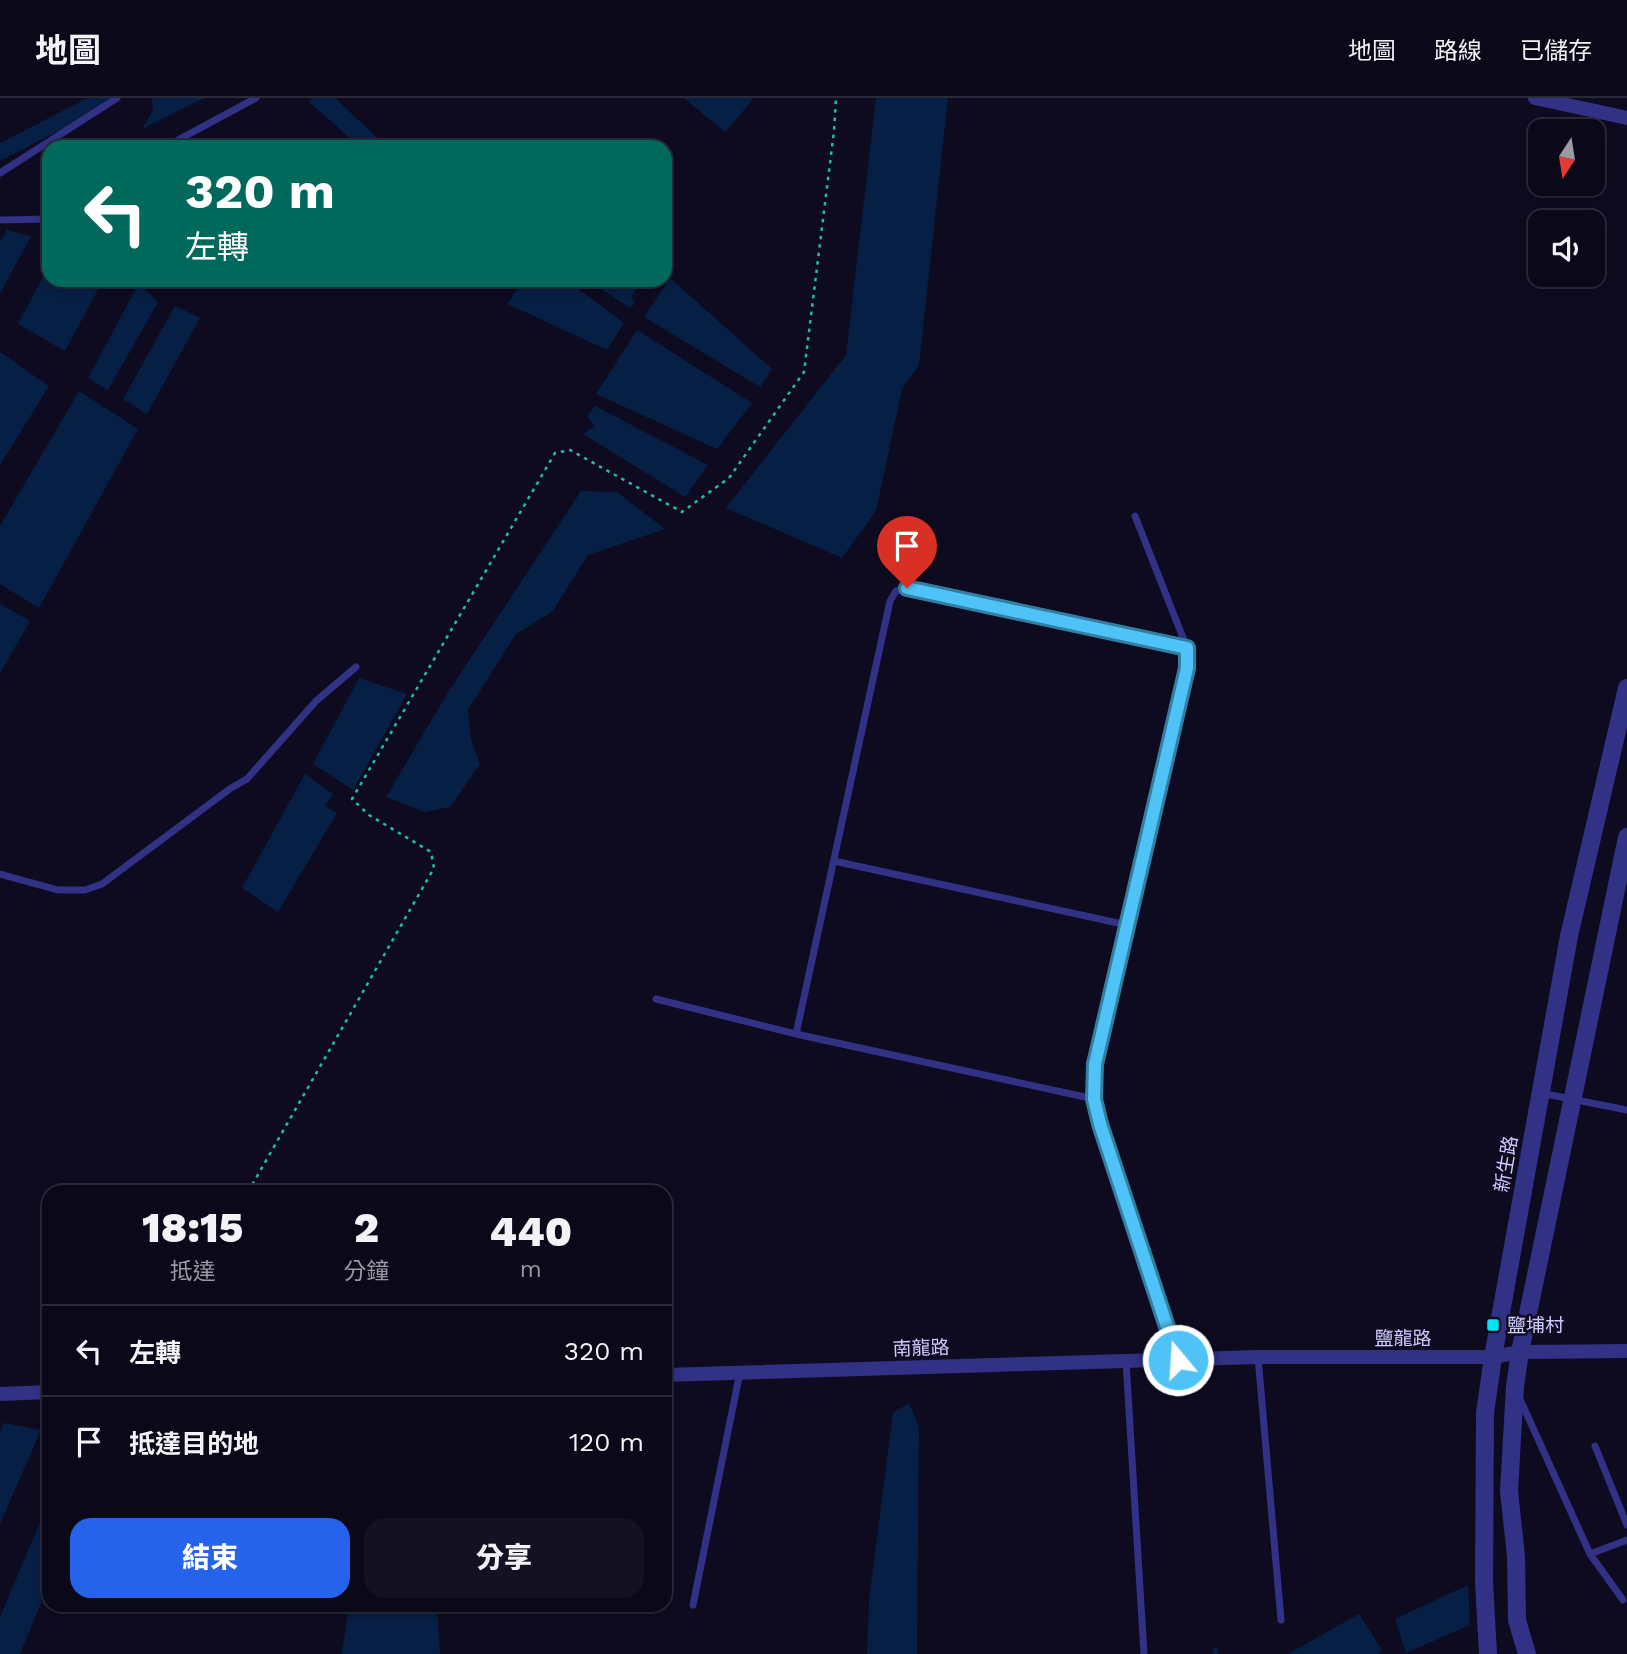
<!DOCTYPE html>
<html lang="zh-TW">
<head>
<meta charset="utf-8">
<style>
  body { margin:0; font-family:"Work Sans","Noto Sans TC",sans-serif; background:#131122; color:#f1f3f6; height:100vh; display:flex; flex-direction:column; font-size:26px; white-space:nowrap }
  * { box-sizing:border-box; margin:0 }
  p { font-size:23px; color:#999aa2 }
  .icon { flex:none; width:38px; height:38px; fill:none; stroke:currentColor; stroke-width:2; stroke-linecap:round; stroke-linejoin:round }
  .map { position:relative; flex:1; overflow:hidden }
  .panel { position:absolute; left:42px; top:1087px; width:630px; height:427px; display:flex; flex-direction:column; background:#0a0819; border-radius:21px; box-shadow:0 4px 10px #0003,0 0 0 2px #2a2938 }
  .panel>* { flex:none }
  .guide { position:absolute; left:42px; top:42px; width:630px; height:147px; border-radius:21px; box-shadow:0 4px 10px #0003,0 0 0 2px #2a2938; background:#00695c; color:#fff; overflow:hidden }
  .needle { width:46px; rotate:192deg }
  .controls { position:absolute; left:1528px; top:21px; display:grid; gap:14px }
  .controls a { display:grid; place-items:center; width:77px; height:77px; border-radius:14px; background:#0a0819; box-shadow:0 4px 10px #0003,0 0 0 2px #2a2938; font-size:35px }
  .pin { position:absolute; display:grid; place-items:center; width:60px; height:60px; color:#fff; margin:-72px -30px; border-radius:50% 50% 50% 0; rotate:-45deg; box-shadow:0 0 7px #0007 }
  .pin .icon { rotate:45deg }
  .me { position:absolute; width:77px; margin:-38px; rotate:342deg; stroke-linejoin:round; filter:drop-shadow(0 0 5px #0008) }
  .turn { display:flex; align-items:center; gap:24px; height:147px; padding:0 28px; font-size:32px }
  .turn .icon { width:91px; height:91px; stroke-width:2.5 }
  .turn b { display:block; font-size:49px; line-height:60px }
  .eta { display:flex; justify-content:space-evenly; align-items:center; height:119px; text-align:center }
  .eta b { font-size:42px; font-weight:800; line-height:49px }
  .cta { display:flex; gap:14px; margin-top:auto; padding:14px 28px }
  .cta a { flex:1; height:80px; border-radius:21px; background:#2563eb; color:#fff; font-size:28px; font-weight:800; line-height:80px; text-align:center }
  .cta a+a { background:#131122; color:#f1f3f6 }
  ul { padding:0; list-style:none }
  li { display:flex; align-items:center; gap:21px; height:91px; padding:0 28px; border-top:2px solid #2a2938 }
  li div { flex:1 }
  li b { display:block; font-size:26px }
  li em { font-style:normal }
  header { display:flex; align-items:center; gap:42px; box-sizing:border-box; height:98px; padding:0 35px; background:#0a0819; border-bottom:2px solid #2a2938 }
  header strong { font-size:33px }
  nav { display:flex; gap:38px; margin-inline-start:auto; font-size:24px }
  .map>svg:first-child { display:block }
</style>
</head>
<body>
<header>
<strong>地圖</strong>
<nav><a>地圖</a><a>路線</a><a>已儲存</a></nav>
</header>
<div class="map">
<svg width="1627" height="1556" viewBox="0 0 1627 1556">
  <rect width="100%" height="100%" fill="#0e0b21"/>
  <path fill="#061f44" d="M152,0H204L142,31L153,12Z
    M313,0H335L387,49H360L309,4Z
    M684,0H754L725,34Z
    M876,0H948L919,267L902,291L876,413L842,460L726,410L846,257Z
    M7,132L31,138L0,196V144Z
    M49,167V182H103L65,253L18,226Z
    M670,180L772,271L760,289L644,219Z
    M522,182H566L624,225L607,252L508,206Z
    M587,182H654L649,190L642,184L631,199L635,205L630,210Z
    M139,185L158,204L108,292L88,280Z
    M175,208L200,220L147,316L123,301Z
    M637,232L752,305L717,351L596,296Z
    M0,254L49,288L0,367Z
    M79,293L138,331L39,510L0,486V428Z
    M595,308L708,367L685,399L583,336L595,328L587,319Z
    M581,393L617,394L665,431L588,457L552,514L516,536L468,612L471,642L480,666L450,709L425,714L386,699L447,596Z
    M0,506L30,523L0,575Z
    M359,580L407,596L353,692L313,666Z
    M305,676L333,696L325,708L337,715L278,814L242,790Z
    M909,1305L919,1329L917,1556H867L869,1502L893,1315Z
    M4,1325L41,1332L0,1426V1333Z
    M49,1403V1486L20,1556H0V1519Z
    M1468,1487L1470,1527L1406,1555L1395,1521Z
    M349,1507H437L440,1556H342Z
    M1359,1516L1382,1552L1378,1556H1288Z"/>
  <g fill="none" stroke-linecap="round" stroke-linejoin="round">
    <path stroke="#061f44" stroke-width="4.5" d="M1215,1556L1216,1551"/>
    <path stroke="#061f44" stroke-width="16" d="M0,54L92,7L104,0"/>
    <path stroke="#21bcae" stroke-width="2.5" stroke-dasharray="3.5 5" stroke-linecap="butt" d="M248,1094L434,770L431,754L369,717L352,701L555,355L570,352L682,414L729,380L804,274L834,33L836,0"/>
    <path stroke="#313185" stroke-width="7" d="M165,49L256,0
      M0,75L117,0
      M0,122L49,121
      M1135,418L1187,550V570L1095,966L1094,1001L1100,1026L1178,1261
      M834,763L1127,827
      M0,776L58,792H85L102,786L231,690L247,681L316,603L356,569
      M656,901L796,936L1094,1001
      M796,936L890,503L896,493L907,490L1187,550
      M1541,995L1627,1012
      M1258,1259L1281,1522
      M1126,1263L1144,1556
      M1519,1299L1590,1456L1623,1502
      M1595,1348L1627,1427
      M1590,1456L1627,1442
      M693,1507L740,1274"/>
    <path stroke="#313185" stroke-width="14" d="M1535,0L1627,20
      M665,1277L1258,1259H1493L1520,1254L1627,1253
      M0,1296L49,1294"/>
    <path stroke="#313185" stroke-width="18" d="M1488,1556L1484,1484L1485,1315L1493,1259L1569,838L1627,590
      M1527,1556L1517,1522L1516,1458L1509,1393L1515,1288L1520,1254L1627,739"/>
  </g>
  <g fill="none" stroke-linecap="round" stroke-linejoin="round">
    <defs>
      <path id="route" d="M907,490L1187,550V570L1095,966L1094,1001L1100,1026L1178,1262"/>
    </defs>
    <use href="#route" stroke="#337fa1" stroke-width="18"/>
    <use href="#route" stroke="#4fc3f7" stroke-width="12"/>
  </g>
  <rect fill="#00e5f5" stroke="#0e0b21" stroke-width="2.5" x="1486" y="1220" width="14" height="14" rx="3.5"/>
  <g text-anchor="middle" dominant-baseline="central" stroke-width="5" stroke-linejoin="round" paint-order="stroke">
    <g font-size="19" fill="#cfcaff" stroke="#0e0b21">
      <text transform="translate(1506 1066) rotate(-80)">新生路</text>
      <text x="1403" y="1240">鹽龍路</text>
      <text transform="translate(921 1250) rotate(-2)">南龍路</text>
    </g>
    <g font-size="19" fill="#cfcaff" stroke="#0e0b21" text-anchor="start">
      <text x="1507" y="1227">鹽埔村</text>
    </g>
  </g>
</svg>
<div class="controls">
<a><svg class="needle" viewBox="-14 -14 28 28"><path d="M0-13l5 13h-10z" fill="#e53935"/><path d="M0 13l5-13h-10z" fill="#999aa2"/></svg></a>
<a><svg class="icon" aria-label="sound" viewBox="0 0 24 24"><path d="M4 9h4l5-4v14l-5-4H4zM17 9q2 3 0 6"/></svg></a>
</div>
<div class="pin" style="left:907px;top:490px;background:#d93025"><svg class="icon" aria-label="arrive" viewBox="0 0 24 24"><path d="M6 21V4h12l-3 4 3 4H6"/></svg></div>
<svg class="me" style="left:1178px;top:1262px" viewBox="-20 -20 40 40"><circle r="17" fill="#4fc3f7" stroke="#fff" stroke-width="3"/><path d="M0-11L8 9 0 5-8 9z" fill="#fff"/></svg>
<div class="guide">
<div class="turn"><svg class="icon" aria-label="left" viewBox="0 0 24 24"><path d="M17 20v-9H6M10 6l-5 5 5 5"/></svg><div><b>320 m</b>左轉</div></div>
</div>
<section class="panel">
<div class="eta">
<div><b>18:15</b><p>抵達</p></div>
<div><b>2</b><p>分鐘</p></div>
<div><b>440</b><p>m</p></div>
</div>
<ul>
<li><svg class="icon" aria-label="left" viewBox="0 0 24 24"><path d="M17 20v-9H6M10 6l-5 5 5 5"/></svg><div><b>左轉</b></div><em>320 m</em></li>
<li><svg class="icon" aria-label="arrive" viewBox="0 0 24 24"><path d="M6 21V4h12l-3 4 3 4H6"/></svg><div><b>抵達目的地</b></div><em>120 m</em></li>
</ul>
<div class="cta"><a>結束</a><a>分享</a></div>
</section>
</div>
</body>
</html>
